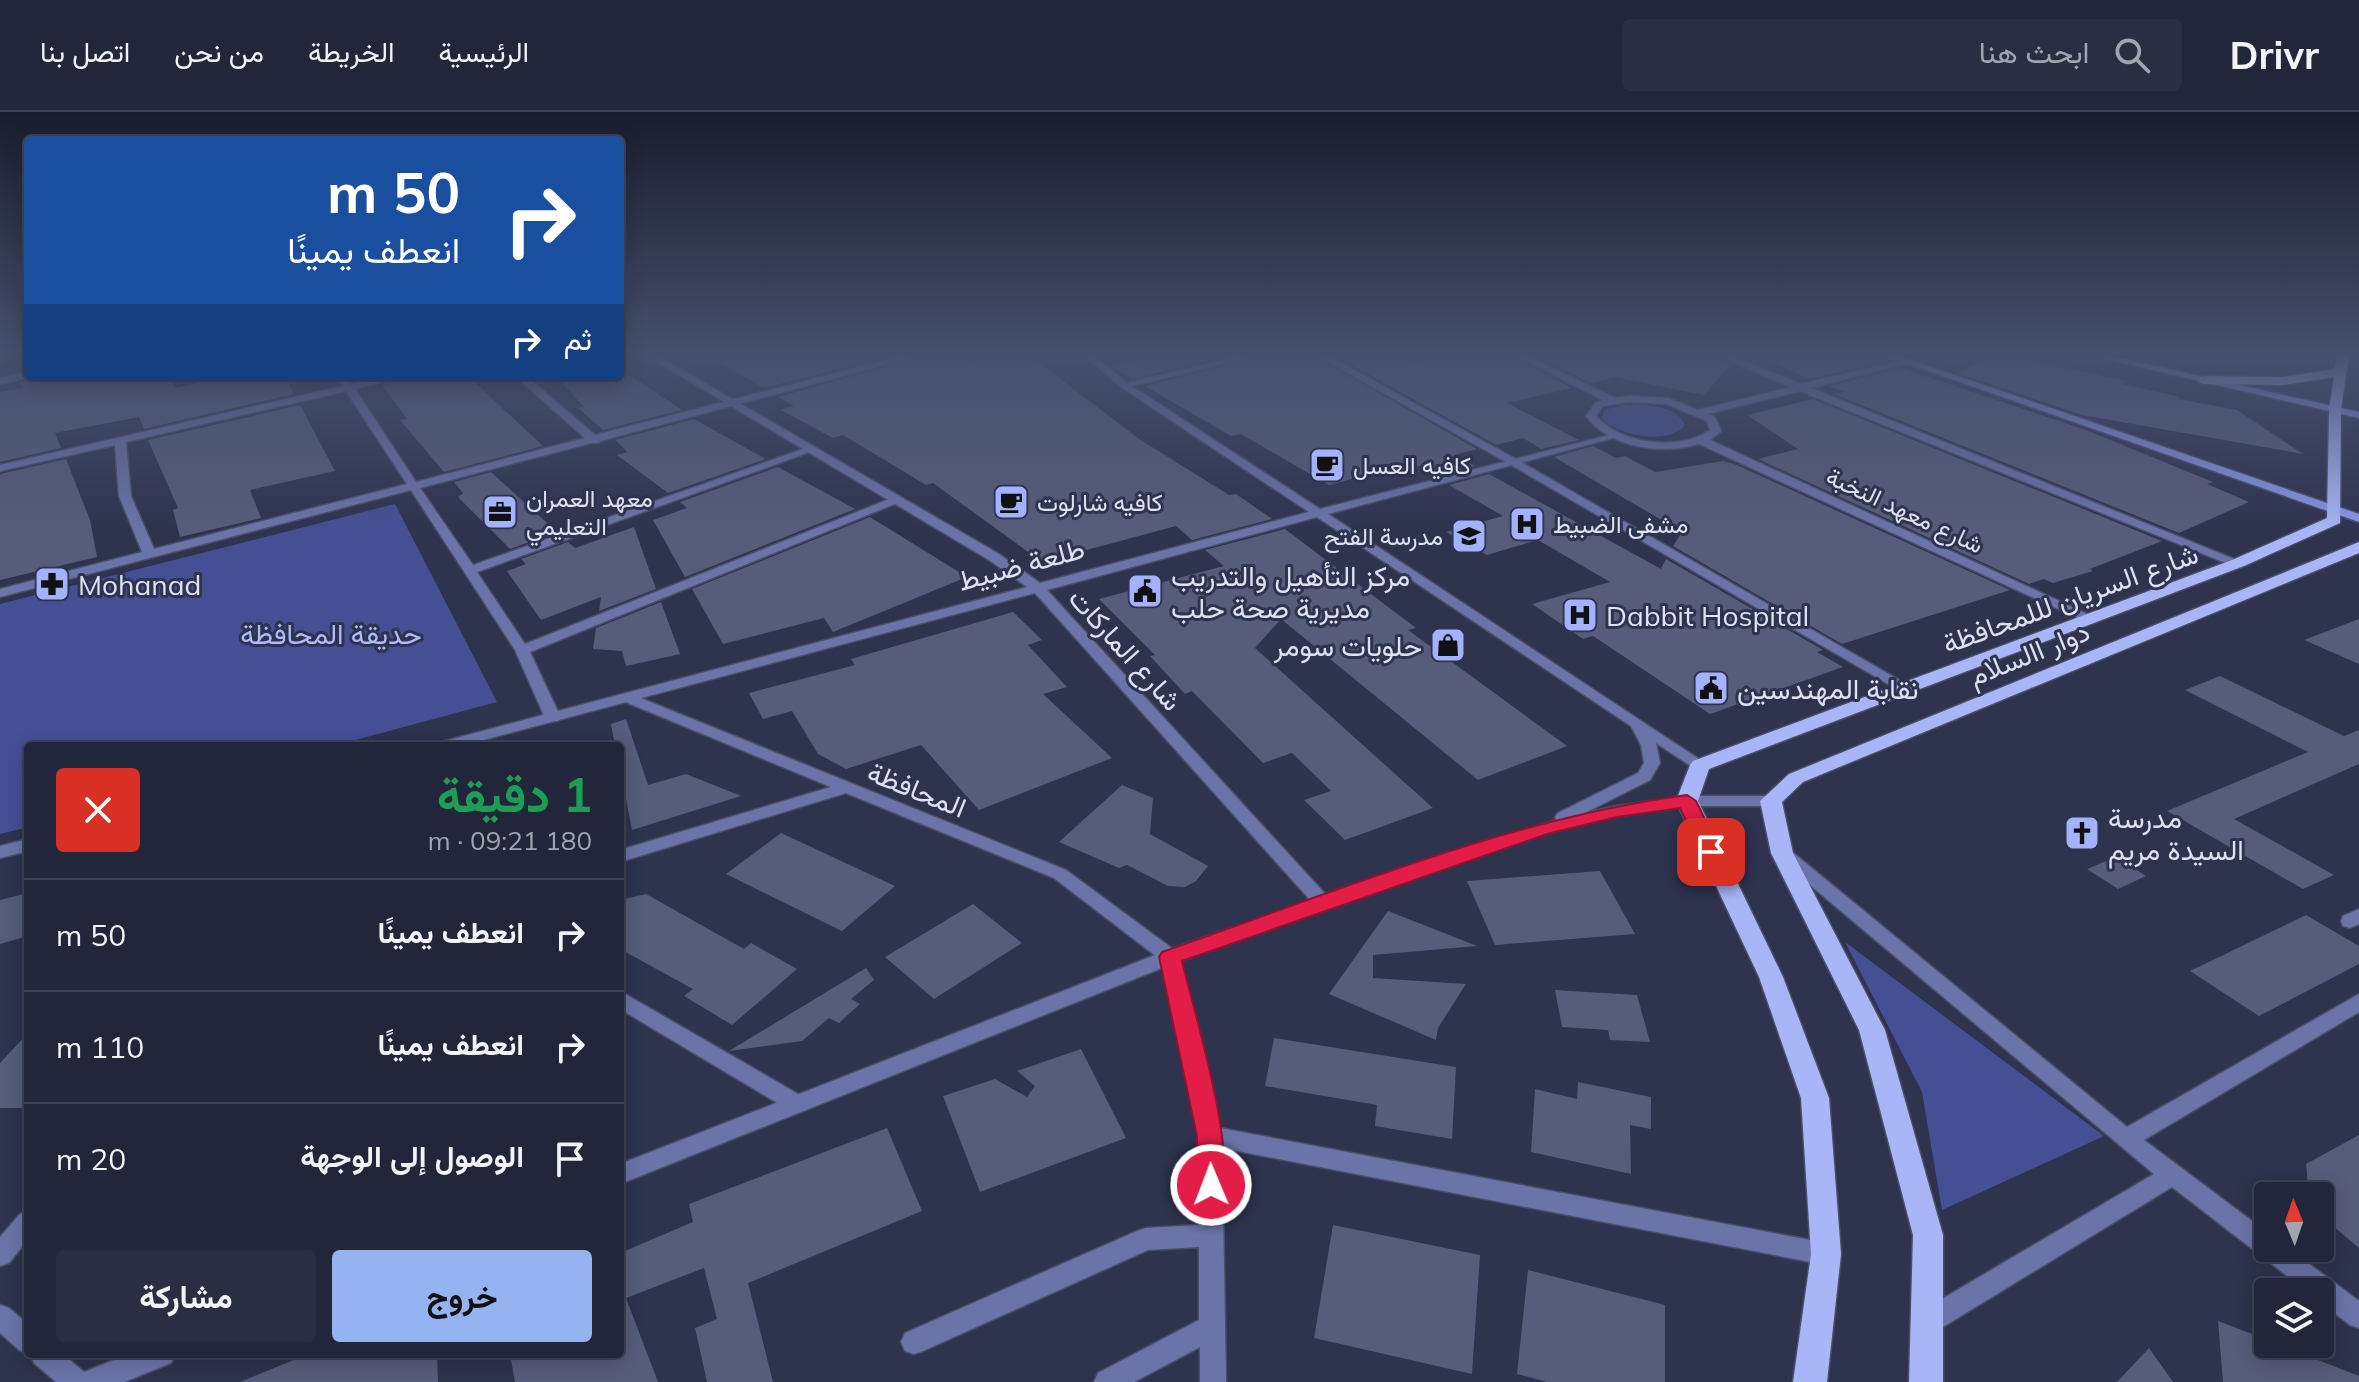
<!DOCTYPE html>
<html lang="ar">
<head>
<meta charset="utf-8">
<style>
  body { margin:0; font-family:Mulish,Vazirmatn,sans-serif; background:#2a2e42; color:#f1f3f6; direction:rtl; height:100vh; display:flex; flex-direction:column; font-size:30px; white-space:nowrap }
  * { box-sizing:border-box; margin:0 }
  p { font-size:26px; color:#a2a5af }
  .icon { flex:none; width:44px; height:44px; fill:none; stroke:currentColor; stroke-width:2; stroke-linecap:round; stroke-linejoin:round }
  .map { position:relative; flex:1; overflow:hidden; direction:ltr }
  .panel { position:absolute; left:24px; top:630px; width:600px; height:616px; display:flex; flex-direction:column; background:#22263a; border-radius:8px; box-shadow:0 4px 20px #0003,0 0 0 2px #3f4354; direction:rtl }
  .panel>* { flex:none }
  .top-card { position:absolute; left:24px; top:24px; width:600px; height:244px; border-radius:8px; box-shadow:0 4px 20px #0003,0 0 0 2px #3f4354; direction:rtl; background:#1a4fa0; color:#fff; overflow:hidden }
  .needle { width:52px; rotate:358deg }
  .fabs { position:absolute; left:2254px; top:1070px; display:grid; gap:16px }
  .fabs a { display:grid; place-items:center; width:80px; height:80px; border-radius:8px; background:#22263a; box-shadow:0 4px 20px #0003,0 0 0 2px #3f4354; font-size:40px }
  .pin { position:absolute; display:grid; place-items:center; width:68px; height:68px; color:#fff; margin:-34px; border-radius:16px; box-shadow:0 4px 12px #0006 }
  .me { position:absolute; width:88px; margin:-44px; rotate:359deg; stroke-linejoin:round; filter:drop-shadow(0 0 6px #0008) }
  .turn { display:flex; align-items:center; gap:28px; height:168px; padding:0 32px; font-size:36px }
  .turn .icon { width:104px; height:104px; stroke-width:2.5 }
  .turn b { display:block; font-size:56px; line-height:68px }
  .then { display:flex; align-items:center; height:76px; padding:0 32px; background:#0003; gap:16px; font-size:30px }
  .round { display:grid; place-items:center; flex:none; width:84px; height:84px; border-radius:8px; background:#2a2e42 }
  .overview { display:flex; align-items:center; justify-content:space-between; height:136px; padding:0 32px }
  h1 { font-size:48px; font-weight:700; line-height:60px; color:#1e9e55 }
  .cta { display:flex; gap:16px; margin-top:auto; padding:16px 32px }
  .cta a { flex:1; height:92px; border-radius:8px; background:#95b2f1; color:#111; font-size:32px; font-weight:700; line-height:92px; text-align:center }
  .cta a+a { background:#2a2e42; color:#f1f3f6 }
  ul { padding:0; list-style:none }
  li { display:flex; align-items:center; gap:24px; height:112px; padding:0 32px; border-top:2px solid #3f4354 }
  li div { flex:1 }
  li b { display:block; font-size:30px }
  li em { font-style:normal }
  header { display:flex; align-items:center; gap:48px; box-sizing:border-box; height:112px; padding:0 40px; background:#22263a; border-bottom:2px solid #3f4354 }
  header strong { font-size:38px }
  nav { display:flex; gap:44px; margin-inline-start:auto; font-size:28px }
  .search { width:560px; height:72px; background:#2a2e42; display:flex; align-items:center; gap:20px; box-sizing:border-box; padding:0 28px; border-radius:8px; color:#a2a5af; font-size:30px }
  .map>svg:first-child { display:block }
</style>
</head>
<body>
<header>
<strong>Drivr</strong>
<div class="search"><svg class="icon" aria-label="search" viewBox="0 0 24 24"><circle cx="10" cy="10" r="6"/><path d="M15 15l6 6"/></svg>ابحث هنا</div>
<nav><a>الرئيسية</a><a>الخريطة</a><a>من نحن</a><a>اتصل بنا</a></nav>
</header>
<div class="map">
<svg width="2359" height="1270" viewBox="0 0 2359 1270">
  <rect width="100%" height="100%" fill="#2e334e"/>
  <path fill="#454f94" d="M1622,293C1642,292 1676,292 1685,313C1667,334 1620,323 1602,308L1604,298Z
    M395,392L497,590L333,634H28V715L0,722V492Z
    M1845,830L2104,1024L1942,1098L1922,980Z"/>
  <path fill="#565d7a" d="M703,241H901L764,276Z
    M933,241H968L969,250L1029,243L1139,327L1229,383L1236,382L1272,407L1192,428L1176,414L1042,450L933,371L926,373L843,323L833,326L781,298L794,294L778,285Z
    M1163,241H1237L1133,267L1111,254Z
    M1272,241H1309L1477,337L1454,343L1475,354L1435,364L1413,351L1329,373L1241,322L1231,324L1145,274Z
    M1330,241H1392L1410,251L1460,241H1507L1572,276L1507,291L1579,328L1541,337L1523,326L1496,333Z
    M1530,241H1708L1730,253L1704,283L1616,265L1591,271Z
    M1749,241H1862L1884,250L1810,267Z
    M2000,241L2125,269L2122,272L2180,285L2178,287L2237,298L2303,342L2082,303L1957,261Z
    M1901,256L2086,318L2213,370L2207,372L2249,390L2179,421L1834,282L1844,280L1829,274Z
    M34,264H167L175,276L231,264H285L294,282L144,317L139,305L55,321L61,336L0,350V280L22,276L19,271Z
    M422,264H468L543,334L444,360L400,308L407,307L382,273Z
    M556,264H631L682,298L603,318L578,296L584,295Z
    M1813,287L2162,429L2090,457L2093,459L2053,471L2044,467L2029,472L1758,347L1798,337L1747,303Z
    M300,293L335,359L250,378L261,406L180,425L173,398L178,396L148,328Z
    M694,307L766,347L668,381L617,343L628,340L615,328Z
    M1593,334L1616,346L1625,344L1655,360L1723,349L1737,353L2010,478L1842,532L1673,434L1682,420L1554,345Z
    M66,347L90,408L97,445L0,468V362Z
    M778,355L855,397L685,465L653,408L687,396L680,390Z
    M491,360L557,420L510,437L458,385L463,381L454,370Z
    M1489,362L1661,457L1666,447L1823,538L1817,540L1843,555L1710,602L1593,524L1583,527L1532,492L1610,470L1538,428L1487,443L1446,420L1503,404L1449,373Z
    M870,405L967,465L833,520L824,506L723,532L692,477Z
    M634,415L656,477L599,499L601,485L541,508L507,459L526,452L521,447L568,430L575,436Z
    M1285,417L1416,516L1408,518L1567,634L1478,668L1281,507L1255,536L1433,696L1345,728L1304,688L1331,679L1292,641L1263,651L1192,579L1185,582L1150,544L1155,543L1099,487L1224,454L1205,438Z
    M661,490L680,542L626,554L622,539L593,537L596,516Z
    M1013,500L1042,528L1028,533L1067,575L1043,582L1112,646L979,698L921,633L846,657L818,642L792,599L763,607L749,581L855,553L851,547Z
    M2359,507V552L2304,528Z
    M2220,564L2344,624L2359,618V652L2234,707L2334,763L2303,777L2167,699L2308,640L2185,578Z
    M626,607L648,673L686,662L741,684L632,718L620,657V634H615L611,612Z
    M1122,673L1153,686L1150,722L1208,754L1196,769L1185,775L1168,774L1127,753L1119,756L1059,730Z
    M781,721L895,774L842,819L726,762Z
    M2116,745L2146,764L2118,777L2087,757Z
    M1600,759L1635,822L1495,833L1467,769Z
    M28,781V824L0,832V788Z
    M646,782L744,837L751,831L797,857L732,913L684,884L693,877L620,837V788Z
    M973,792L1022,831L934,887L885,845Z
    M1388,799L1477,834L1373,843V866L1466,872L1438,916L1436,928L1329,882Z
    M2306,803L2359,834V852L2259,904L2190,859Z
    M866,856L874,868L851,887L860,892L839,911L829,906L802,929L729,939Z
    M1555,878L1637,883L1650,930L1610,928L1608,918L1562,915Z
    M28,921V996H0V951Z
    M1274,926L1456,955L1452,1027L1375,1014L1377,993L1265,974Z
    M1081,937L1126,1026L980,1080L943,984L995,967L1027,985L1035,974L1017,959Z
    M1578,970L1651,985V1017L1630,1013L1631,1062L1531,1040L1535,977L1577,987Z
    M887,1016L922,1099L748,1171L773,1270H707L695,1216L717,1207L704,1156L626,1186L658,1270H515L510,1242H620V1141L693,1110L689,1092Z
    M2359,1023V1136L2320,1103V1084H2309L2306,1052Z
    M1333,1113L1480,1143L1472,1262L1314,1226Z
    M1528,1158L1665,1193V1270H1547L1517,1262Z
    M2218,1209L2268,1228V1232H2277L2359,1264V1270H2223Z
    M2149,1236L2173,1270H2117Z
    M308,1242H437L438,1270H240Z"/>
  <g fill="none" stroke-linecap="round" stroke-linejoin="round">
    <defs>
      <path id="service" d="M2359,797V812L2350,816L2343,814L2341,809L2343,804Z"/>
      <path id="minor" d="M914,241H930L600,329L599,331H591L420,376L473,453L806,336L815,338L477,460L525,532L892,386H900L902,389L530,540L561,606L558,609H548L545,606L515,538L411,378L0,485V477L142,440L119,384L115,333L0,359V353L343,274L336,264H346L351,272L385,264H403L355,277L416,370L585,326L515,264H526L595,323ZM346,279L407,372L154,437L131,384L126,330Z
        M1251,241H1269L1124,276L1119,273Z
        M1312,241H1323L1514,346L1913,576L1905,581L1900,579L1506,350Z
        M1510,241H1522L1615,286L1629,284L1668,286L1698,298L1791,275L1711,241H1724L1801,272L1909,247V251L1811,276L2244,451L2243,454H2233L1800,279L1707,302L1715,305L1721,319L1710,328L2096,506L2089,510L2084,509L1699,332C1662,343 1610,336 1586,304L1596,290L1603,288ZM1629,290L1666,292L1707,309L1710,318C1679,340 1621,332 1596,304L1603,294Z
        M28,260V264L31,265L0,272V266Z
        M628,581L1066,758L1177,840L1220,1016L1826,1131L1835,1134L1838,1142L1835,1150L1826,1153L1222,1036L1226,1270H1200V1235L1134,1270H1094L1098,1261L1199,1208V1135L1148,1138L923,1239L914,1242L905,1239L901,1230L905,1221L1137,1119L1146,1116L1199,1113V1024L1161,848L1054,766L846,681L620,750V738L831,675L623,589L620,586Z
        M1785,737L1791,739L2127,1015L2359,882V900L2144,1028L2268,1121V1136H2288L2359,1189V1216L2350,1213L2320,1190V1180H2308L2172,1075L1938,1218L1929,1221L1920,1218L1916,1209L1920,1200L2154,1062L1779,747L1776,743L1779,739Z
        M620,879L805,986L808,992L805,998L797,1001L789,998L620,897Z
        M28,1098V1127L9,1151L0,1154V1125L20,1102Z"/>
      <path id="tertiary" d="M642,241H653L999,442L1040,471L1309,400L1121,275L1081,241H1091L1127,271L1320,397L1617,321V325L1328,402L1708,653L1700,658L1694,656L1656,631L1660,651L1650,668L1585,701L1617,694L1687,684H1771L1779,689L1771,694H1687L1617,704L1546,721L1177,850L620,1072V1052L1163,840L1311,789L1035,481L461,634H435L437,631L1027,475L989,448ZM1317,405L1631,614L1641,633L1644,651L1638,661L1558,701L1555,705L1557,708L1327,784L1047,478Z
        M28,727V739L0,746V734Z
        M0,1193L9,1196L28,1212V1241L19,1238L0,1221Z
        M30,1242H63L84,1260L129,1242H175L171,1251L124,1270H56L34,1251Z"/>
      <path id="secondary" d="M1877,241H1891L2359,402V410Z
        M2080,241H2098L2359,300V306Z"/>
      <path id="primary" d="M2337,241H2349L2341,298L2340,411L2244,454L1709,657L1698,689L1783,865L1829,986L1841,1142L1827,1270H1793L1811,1142L1801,986L1759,865L1676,689L1690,653L1693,649L2232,448L2327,406L2329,298L2334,265L2282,273L2203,272L2197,268L2203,264L2282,265L2335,257Z
        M2359,430V441L1803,670L1782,690L1793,741L1885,918L1943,1123V1270H1909L1913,1123L1859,918L1771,741L1760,689L1789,662Z"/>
    </defs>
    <use href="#service" stroke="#4a4f68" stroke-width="3"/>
    <use href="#minor" stroke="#4a4f68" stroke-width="3"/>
    <use href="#tertiary" stroke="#4a4f68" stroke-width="3"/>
    <use href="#secondary" stroke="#4a4f68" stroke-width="3"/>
    <use href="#primary" stroke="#4a4f68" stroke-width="3"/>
    <use href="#service" fill="#6a74a8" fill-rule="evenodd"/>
    <use href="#minor" fill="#6a74a8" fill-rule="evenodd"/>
    <use href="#tertiary" fill="#6a74a8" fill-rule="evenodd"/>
    <use href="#secondary" fill="#8796ea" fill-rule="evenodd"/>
    <use href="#primary" fill="#a8b5f6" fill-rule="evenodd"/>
  </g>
  <linearGradient id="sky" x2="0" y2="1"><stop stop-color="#191c2b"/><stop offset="0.58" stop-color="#46506e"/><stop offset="1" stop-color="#46506e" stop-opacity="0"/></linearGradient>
  <rect width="2359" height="419" fill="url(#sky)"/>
  <path fill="#e11d48" stroke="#92132f" stroke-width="2" d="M1687,683L1696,689L1721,740L1718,744H1703L1680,696L1617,705L1547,722L1182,849C1193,896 1238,1043 1220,1081L1211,1085L1201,1081L1197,1073V1024L1159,845L1162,840C1333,781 1507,707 1687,683Z"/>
  <defs>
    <symbol id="cafe-square" viewBox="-11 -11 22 22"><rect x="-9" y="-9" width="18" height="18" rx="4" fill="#a3b2fd" stroke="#2e334e"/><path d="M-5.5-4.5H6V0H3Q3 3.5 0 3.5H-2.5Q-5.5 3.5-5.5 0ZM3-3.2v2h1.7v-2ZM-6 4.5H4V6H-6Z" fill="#111"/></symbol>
    <symbol id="office-square" viewBox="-11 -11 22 22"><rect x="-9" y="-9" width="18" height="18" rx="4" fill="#a3b2fd" stroke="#2e334e"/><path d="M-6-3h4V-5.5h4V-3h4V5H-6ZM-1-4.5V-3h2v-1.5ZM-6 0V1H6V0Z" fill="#111"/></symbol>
    <symbol id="hospital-square" viewBox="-11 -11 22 22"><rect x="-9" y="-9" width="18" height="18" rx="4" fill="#a3b2fd" stroke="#2e334e"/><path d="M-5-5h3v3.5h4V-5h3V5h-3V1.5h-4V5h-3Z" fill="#111"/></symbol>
    <symbol id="school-square" viewBox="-11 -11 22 22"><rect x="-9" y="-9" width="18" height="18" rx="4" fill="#a3b2fd" stroke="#2e334e"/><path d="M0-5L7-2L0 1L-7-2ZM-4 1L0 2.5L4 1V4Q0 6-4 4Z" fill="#111"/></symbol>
    <symbol id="pharmacy-square" viewBox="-11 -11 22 22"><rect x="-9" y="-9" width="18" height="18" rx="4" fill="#a3b2fd" stroke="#2e334e"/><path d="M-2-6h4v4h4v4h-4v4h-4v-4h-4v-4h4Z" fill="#111"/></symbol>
    <symbol id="civic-square" viewBox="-11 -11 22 22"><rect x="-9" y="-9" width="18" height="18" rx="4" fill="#a3b2fd" stroke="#2e334e"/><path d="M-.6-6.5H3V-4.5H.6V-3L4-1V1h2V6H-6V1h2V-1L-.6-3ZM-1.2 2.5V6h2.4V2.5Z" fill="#111"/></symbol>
    <symbol id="shop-square" viewBox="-11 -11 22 22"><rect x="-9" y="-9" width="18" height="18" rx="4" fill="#a3b2fd" stroke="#2e334e"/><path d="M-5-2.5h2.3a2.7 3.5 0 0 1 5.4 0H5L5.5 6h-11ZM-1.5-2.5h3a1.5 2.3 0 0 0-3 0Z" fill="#111"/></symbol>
    <symbol id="church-square" viewBox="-11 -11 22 22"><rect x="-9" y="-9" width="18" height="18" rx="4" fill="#a3b2fd" stroke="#2e334e"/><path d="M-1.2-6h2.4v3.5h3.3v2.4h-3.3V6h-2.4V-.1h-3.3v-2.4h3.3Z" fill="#111"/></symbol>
  </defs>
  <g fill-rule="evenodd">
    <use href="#cafe-square" x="1307" y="333" width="40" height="40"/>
    <use href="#cafe-square" x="991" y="370" width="40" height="40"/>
    <use href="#office-square" x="480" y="380" width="40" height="40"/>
    <use href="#hospital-square" x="1507" y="392" width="40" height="40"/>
    <use href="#school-square" x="1449" y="404" width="40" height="40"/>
    <use href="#pharmacy-square" x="32" y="452" width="40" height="40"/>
    <use href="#civic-square" x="1125" y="459" width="40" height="40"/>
    <use href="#hospital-square" x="1560" y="483" width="40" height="40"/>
    <use href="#shop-square" x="1428" y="513" width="40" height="40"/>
    <use href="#civic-square" x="1691" y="556" width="40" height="40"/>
    <use href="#church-square" x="2062" y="701" width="40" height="40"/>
  </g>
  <g text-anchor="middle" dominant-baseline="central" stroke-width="6" stroke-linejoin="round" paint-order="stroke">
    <g font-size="24" fill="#dde1f2" stroke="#2e334e" text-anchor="start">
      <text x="1353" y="353">كافيه العسل</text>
      <text x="526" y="386">معهد العمران<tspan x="526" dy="28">التعليمي</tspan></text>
      <text x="1037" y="390">كافيه شارلوت</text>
      <text x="1553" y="412">مشفى الضبيط</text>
      <text x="1443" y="424" text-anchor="end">مدرسة الفتح</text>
    </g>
    <g font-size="24" fill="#dde1f2" stroke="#2e334e">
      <text transform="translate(1905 398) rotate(25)">شارع معهد النخبة</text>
    </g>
    <g font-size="28" fill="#dde1f2" stroke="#2e334e">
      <text transform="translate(1021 452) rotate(-15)">طلعة ضبيط</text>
      <text transform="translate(2070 486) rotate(-20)">شارع السريان لللمحافظة</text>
      <text transform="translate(1126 537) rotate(48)">شارع الماركات</text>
      <text transform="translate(2029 541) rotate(-22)">دوار االسلام</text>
      <text transform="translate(917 677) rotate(22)">المحافظة</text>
    </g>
    <g font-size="28" fill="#dde1f2" stroke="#2e334e" text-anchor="start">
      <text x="1171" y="463">مركز التأهيل والتدريب<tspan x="1171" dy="32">مديرية صحة حلب</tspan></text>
      <text x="78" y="472">Mohanad</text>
      <text x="1606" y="503">Dabbit Hospital</text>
      <text x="1422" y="533" text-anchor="end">حلويات سومر</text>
      <text x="1737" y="576">نقابة المهندسين</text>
      <text x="2108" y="705">مدرسة<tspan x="2108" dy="32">السيدة مريم</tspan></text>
    </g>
    <g font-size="28" fill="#aebbfb" stroke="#2e334e">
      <text x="331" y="521">حديقة المحافظة</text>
    </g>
  </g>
</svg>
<div class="fabs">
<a><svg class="needle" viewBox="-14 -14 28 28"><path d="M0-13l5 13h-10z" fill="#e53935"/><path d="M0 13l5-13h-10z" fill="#a2a5af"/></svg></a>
<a><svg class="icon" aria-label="layers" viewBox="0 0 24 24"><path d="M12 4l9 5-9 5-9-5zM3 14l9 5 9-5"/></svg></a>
</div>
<div class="pin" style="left:1711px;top:740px;background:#d93025"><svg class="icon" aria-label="arrive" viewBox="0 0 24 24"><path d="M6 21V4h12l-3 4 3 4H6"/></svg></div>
<svg class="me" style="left:1211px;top:1073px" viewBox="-20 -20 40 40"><circle r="17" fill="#e11d48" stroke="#fff" stroke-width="3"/><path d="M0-11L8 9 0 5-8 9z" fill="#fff"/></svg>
<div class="top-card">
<div class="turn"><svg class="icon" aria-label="right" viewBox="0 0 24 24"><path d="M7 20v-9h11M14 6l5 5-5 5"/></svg><div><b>50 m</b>انعطف يمينًا</div></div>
<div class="then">ثم<svg class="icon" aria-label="right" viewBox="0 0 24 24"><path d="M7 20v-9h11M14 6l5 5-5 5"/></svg></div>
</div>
<section class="panel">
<div class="overview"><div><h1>1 دقيقة</h1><p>180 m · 09:21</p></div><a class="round" style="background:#d93025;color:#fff"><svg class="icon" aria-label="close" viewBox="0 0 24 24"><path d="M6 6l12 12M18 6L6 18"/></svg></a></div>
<ul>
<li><svg class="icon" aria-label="right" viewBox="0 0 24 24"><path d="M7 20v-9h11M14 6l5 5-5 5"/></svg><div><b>انعطف يمينًا</b></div><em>50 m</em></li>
<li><svg class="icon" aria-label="right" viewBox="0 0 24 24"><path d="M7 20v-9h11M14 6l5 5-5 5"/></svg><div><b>انعطف يمينًا</b></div><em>110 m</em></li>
<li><svg class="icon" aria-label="arrive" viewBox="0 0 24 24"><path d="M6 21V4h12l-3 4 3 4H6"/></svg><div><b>الوصول إلى الوجهة</b></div><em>20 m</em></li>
</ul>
<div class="cta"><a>خروج</a><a>مشاركة</a></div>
</section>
</div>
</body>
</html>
